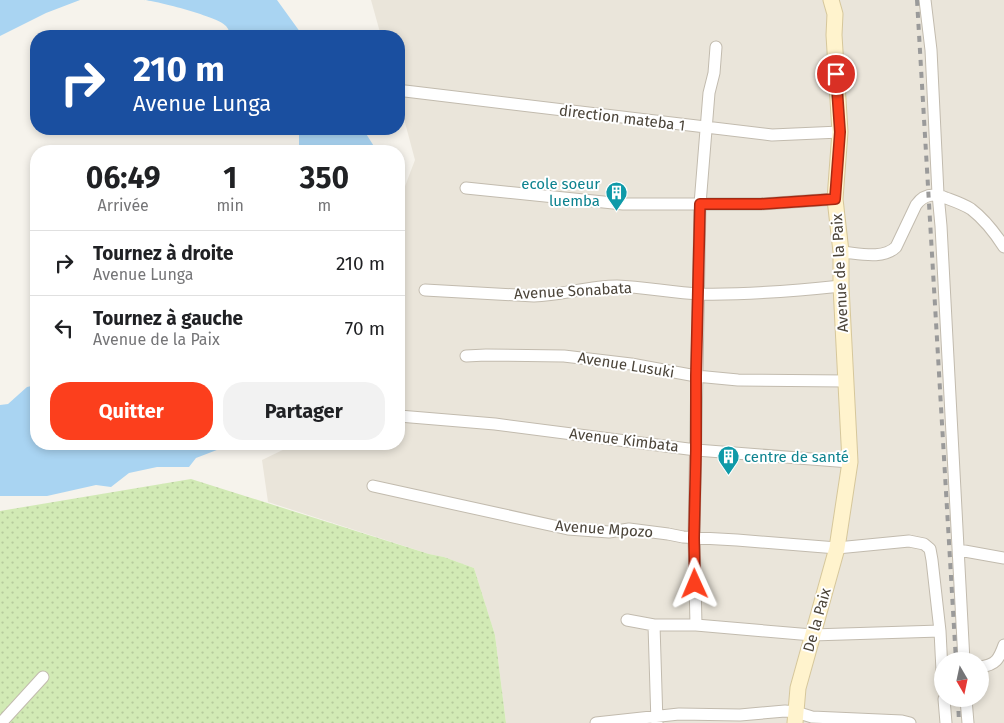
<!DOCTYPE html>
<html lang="fr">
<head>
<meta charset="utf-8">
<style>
  body { margin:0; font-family:"Fira Sans",sans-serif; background:#f2f2f2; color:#202124; height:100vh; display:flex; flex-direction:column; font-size:19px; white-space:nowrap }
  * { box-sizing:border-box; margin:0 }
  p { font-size:16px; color:#757577 }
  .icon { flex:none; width:28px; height:28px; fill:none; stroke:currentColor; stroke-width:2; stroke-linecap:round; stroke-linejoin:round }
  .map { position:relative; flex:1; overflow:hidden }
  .sheet { position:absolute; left:30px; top:145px; width:375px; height:305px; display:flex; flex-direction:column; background:#fff; border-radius:20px; box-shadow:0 2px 8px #0003 }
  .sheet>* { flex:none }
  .guide { position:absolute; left:30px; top:30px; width:375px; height:105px; border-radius:20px; box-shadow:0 2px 8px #0003; background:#1a4fa0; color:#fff; overflow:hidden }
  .needle { width:32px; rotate:171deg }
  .tools { position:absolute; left:934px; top:652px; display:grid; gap:10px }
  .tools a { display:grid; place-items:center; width:55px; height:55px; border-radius:50%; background:#fff; box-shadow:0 2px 8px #0003; font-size:25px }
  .pin { position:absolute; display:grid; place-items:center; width:42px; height:42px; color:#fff; margin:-21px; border:2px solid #fff; border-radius:50%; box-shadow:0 1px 5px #0007 }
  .me { position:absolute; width:55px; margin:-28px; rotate:359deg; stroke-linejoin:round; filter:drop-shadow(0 0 4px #0008) }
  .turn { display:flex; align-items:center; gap:18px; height:105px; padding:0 20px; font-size:22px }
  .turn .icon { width:65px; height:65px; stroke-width:2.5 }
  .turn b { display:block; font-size:35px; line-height:42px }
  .eta { display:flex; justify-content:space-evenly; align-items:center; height:85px; text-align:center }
  .eta b { font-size:30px; font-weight:700; line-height:35px }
  .button { display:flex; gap:10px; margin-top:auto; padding:10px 20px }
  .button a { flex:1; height:58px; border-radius:20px; background:#fc3f1d; color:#fff; font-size:20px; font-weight:700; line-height:58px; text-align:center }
  .button a+a { background:#f2f2f2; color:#202124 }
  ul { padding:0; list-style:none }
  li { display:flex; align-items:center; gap:15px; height:65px; padding:0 20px; border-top:1px solid #e0e0e0 }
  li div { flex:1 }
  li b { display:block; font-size:19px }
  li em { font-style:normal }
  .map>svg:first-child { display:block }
</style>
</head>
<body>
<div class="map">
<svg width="1004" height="723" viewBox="0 0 1004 723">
  <defs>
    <pattern id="green-dots" width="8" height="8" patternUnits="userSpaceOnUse" patternTransform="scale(1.25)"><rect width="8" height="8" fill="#d2eab5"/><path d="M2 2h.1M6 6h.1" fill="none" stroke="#b6ca9c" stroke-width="1.8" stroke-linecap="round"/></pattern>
  </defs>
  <rect width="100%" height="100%" fill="#f6f3ec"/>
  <path fill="#eae5da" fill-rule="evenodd" d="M371,0H1004V723H506L495,635L474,568L444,557L429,554L268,502L262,460L295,444H399V202L415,160L399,100V36H381ZM942,661H980V699H942Z"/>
  <path fill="url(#green-dots)" d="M191,479L429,554L444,557L474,568L495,635L506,723H0V511Z"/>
  <path fill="#a9d4f2" d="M0,0H80L46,13L0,36Z
    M144,0H277L303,36H232C229,33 229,29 226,26C219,17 157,1 144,0Z
    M298,129H363L377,151H299V131Z
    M36,385V444H226L222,448L196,458L189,467H157L129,473L111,487L96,485L47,496H0V405L8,404L27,387Z"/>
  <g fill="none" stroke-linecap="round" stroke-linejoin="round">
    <defs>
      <path id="street" d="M925,0L931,50L938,194L941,226L964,661
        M405,91L772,135L840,132
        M466,188L623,204H761L835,199
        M841,252C857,253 883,260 896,247L916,205C924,194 934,193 946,198C954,201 963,204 971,209C984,219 995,233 1004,247
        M425,290L534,296C562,295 589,286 617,286C645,287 673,293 700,294C748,295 794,291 841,286
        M466,356L486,355L564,356L631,364L696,376L738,380L846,381
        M399,416L495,424L696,450L850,462
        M373,486L568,529L609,532L629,529L668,534L683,537L737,540L837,548L909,541L924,544L930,549L932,560L940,631L942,671
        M959,550L1004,558
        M627,620L654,625H696L812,635L940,631
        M654,625L657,723
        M696,625L694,538L700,204L709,93L714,73L716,47
        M980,667C996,665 999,659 1004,645
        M944,699L946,723
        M966,699L968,723
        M1,723L43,677
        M596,723L679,714L740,715L785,711L796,712L812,717L902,721L910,723"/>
      <path id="secondary" d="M795,723L798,688L837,548L850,462L841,286V252L835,199L840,132L834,35L835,14L831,0"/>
    </defs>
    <use href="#street" stroke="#c2bbae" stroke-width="13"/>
    <use href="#secondary" stroke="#d6c79b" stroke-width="17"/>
    <use href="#street" stroke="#fff" stroke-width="11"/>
    <use href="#secondary" stroke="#fff3cd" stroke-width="15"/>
    <path stroke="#9a9a9a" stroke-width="4" stroke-dasharray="6 6" stroke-linecap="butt" d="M917,0L956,661
      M958,699L959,723"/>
  </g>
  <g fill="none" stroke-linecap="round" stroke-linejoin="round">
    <defs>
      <path id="route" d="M695,584L694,538L696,450V376L700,204H761L835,199L840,132L836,74"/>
    </defs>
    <use href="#route" stroke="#a42913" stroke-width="12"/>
    <use href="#route" stroke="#fc3f1d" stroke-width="9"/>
  </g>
  <defs>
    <symbol id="building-pin" viewBox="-11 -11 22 30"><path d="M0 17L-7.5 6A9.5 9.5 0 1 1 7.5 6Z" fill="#0f9aa8" stroke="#fff"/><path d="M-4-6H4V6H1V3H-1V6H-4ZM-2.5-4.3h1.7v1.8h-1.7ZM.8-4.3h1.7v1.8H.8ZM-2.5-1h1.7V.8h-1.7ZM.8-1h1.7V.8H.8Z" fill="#fff"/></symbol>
  </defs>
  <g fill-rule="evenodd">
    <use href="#building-pin" x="604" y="180" width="25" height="34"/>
    <use href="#building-pin" x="716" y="444" width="25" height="34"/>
  </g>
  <g text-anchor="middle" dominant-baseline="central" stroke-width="4" stroke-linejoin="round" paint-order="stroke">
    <g font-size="15" fill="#4b4439" stroke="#fff">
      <text transform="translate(622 118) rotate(7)">direction mateba 1</text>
      <text transform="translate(840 273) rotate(-93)">Avenue de la Paix</text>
      <text transform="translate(573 291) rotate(-3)">Avenue Sonabata</text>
      <text transform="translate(626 365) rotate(9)">Avenue Lusuki</text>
      <text transform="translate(624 440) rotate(7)">Avenue Kimbata</text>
      <text transform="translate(604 529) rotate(4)">Avenue Mpozo</text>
      <text transform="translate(817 620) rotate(-74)">De la Paix</text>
    </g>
    <g font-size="15" fill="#0d838f" stroke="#fff" text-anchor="end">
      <text x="600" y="184">ecole soeur<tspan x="600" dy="17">luemba</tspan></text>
      <text x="744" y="457" text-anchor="start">centre de santé</text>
    </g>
  </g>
</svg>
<div class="tools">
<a><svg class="needle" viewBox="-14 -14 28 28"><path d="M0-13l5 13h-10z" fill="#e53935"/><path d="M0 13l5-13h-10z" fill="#757577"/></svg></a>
</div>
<div class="pin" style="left:836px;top:74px;background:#d93025"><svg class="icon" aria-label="arrive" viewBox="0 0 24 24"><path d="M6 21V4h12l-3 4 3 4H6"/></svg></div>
<svg class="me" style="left:695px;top:584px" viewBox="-20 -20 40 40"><path d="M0-17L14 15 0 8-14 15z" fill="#fc3f1d" stroke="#fff" stroke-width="4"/></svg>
<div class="guide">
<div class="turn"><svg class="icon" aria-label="right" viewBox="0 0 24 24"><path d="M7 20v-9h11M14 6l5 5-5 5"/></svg><div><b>210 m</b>Avenue Lunga</div></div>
</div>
<section class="sheet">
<div class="eta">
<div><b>06:49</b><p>Arrivée</p></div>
<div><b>1</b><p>min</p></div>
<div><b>350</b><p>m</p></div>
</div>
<ul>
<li><svg class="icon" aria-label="right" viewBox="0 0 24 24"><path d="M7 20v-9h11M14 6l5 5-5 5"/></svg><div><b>Tournez à droite</b><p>Avenue Lunga</p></div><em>210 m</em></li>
<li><svg class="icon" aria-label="left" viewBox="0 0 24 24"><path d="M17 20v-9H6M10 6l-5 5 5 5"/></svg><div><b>Tournez à gauche</b><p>Avenue de la Paix</p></div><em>70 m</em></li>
</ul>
<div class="button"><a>Quitter</a><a>Partager</a></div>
</section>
</div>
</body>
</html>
